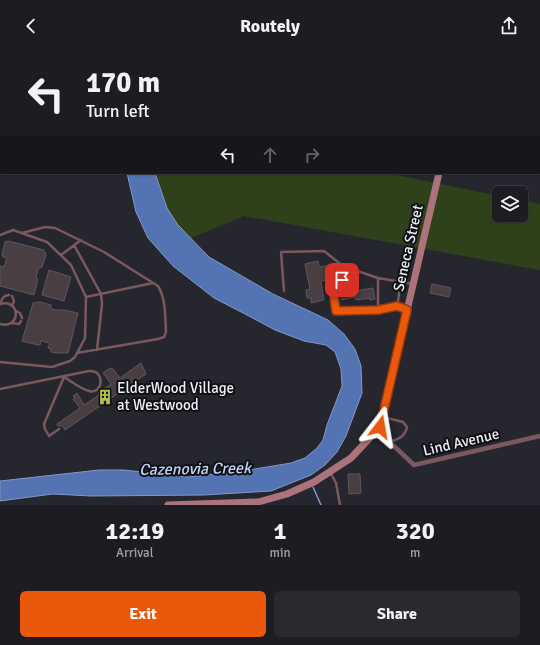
<!DOCTYPE html>
<html lang="en">
<head>
<meta charset="utf-8">
<style>
  body { margin:0; font-family:Signika,sans-serif; background:#29292f; color:#f1f3f6; height:100vh; display:flex; flex-direction:column; font-size:15px; white-space:nowrap }
  * { box-sizing:border-box; margin:0 }
  p { font-size:13px; color:#a0a1a5 }
  .icon { flex:none; width:22px; height:22px; fill:none; stroke:currentColor; stroke-width:2; stroke-linecap:round; stroke-linejoin:round }
  .map { position:relative; height:453px; overflow:hidden }
  .panel { display:flex; flex-direction:column; background:#1c1c22; flex:1 }
  .panel>* { flex:none }
  .banner { position:absolute; left:0px; top:0px; width:540px; height:122px; box-shadow:0 1px 3px #0004,0 0 0 1px #3a3a40; background:#1c1c22; color:#f1f3f6; overflow:hidden }
  .tools { position:absolute; left:492px; top:134px; display:grid; gap:8px }
  .tools a { display:grid; place-items:center; width:36px; height:36px; border-radius:6px; background:#1c1c22; box-shadow:0 1px 3px #0004,0 0 0 1px #3a3a40; font-size:20px }
  .pin { position:absolute; display:grid; place-items:center; width:34px; height:34px; color:#fff; margin:-17px; border-radius:8px; box-shadow:0 2px 6px #0006 }
  .me { position:absolute; width:44px; margin:-22px; rotate:14deg; stroke-linejoin:round; filter:drop-shadow(0 0 3px #0008) }
  .turn { display:flex; align-items:center; gap:14px; height:84px; padding:0 20px; font-size:18px }
  .turn .icon { width:52px; height:52px; stroke-width:2.5 }
  .turn b { display:block; font-size:28px; line-height:34px }
  .lanes { display:flex; align-items:center; height:38px; padding:0 20px; background:#0003; justify-content:center; gap:20px; direction:ltr }
  .lanes .off { opacity:.35 }
  .eta { display:flex; justify-content:space-evenly; align-items:center; height:68px; text-align:center }
  .eta b { font-size:24px; font-weight:700; line-height:28px }
  .action { display:flex; gap:8px; margin-top:auto; padding:8px 20px }
  .action a { flex:1; height:46px; border-radius:6px; background:#ea580c; color:#fff; font-size:16px; font-weight:700; line-height:46px; text-align:center }
  .action a+a { background:#29292f; color:#f1f3f6 }
  header { display:flex; justify-content:space-between; align-items:center; height:52px; padding:0 20px; background:#1c1c22; font-size:18px; font-weight:700 }
  .map>svg:first-child { display:block }
</style>
</head>
<body>
<header><svg class="icon" aria-label="back" viewBox="0 0 24 24"><path d="M15 5l-7 7 7 7"/></svg>Routely<svg class="icon" aria-label="share" viewBox="0 0 24 24"><path d="M12 15V3M7 8l5-5 5 5M5 13v7h14v-7"/></svg></header>
<div class="map">
<svg width="540" height="453" viewBox="0 0 540 453">
  <rect width="100%" height="100%" fill="#26262e"/>
  <path fill="#2f411a" d="M155,121H387L499,144V163H521V148L540,152V218L244,164L191,186L178,173L167,156Z"/>
  <path fill="#5473b2" stroke="#8298c6" d="M127,121H155L167,156L178,173L209,205L273,242L328,268L344,282L355,297L361,314L362,341L346,384L337,400L325,413L311,423L271,439L204,443L91,444L53,442L0,449V429L99,418H124L188,425L243,419L291,411L305,406L317,396L323,388L327,373L342,334L341,317L335,300L326,293L304,289L275,278L245,262L214,246L173,214L148,186L136,160Z"/>
  <g fill="none" stroke-linecap="round" stroke-linejoin="round">
    <path stroke="#8298c6" stroke-width="1.5" d="M313,435L321,453"/>
  </g>
  <path fill="#493f43" stroke="#60565b" d="M8,189L44,198L46,203L42,215L38,217L36,226L38,227L34,243L0,234V214L4,215L7,206L3,205L2,202L5,190Z
    M318,209L319,215L332,213L334,227L321,229L324,248L311,251V246H307L306,238L310,237L305,212Z
    M49,218L71,225L64,249L42,243Z
    M353,229L355,239L373,236L375,247L370,248V246L356,248L355,245L342,248L339,235L344,234V231Z
    M432,232L451,236L449,245L430,241Z
    M40,250L51,253V257L56,258H64L78,261L68,301H56L51,300V297L48,296L50,291L41,289L40,293H38L22,289L33,251Z
    M141,311L146,322L65,378L63,374H58L57,372L80,356L73,347L75,345L73,344L77,341L84,353L99,343L98,341L111,332L103,321L110,316L113,317L120,326Z
    M348,422H360L361,441L349,442Z"/>
  <g fill="none" stroke-linecap="round" stroke-linejoin="round">
    <path stroke="#7b585d" stroke-width="2.5" d="M483,0V1
      M498,0V1
      M22,181L45,175L55,176L104,200L158,234C166,247 165,264 166,280L164,285L158,287L77,301
      M0,183L13,178L47,190L71,213L86,245L85,286L75,305L70,309L52,315L0,310
      M74,193L101,242L102,252L97,298
      M61,203L81,188
      M343,214L342,228L333,237L336,259L378,258L397,255L406,257
      M284,239L281,200L324,199L343,214L378,226L413,232
      M86,245L153,231
      M1,251C2,246 3,244 9,243
      M0,252C21,246 21,278 0,272
      M12,254L14,249L12,244
      M397,255L401,230
      M378,257V226
      M16,259L20,261L22,266
      M11,271L19,272L21,269
      M0,337L89,319C106,318 103,343 89,339C81,337 71,329 64,325
      M383,365L403,370L407,375C405,385 398,387 390,390
      M59,377L49,384L45,377L44,372L64,325
      M330,420L336,431L340,453"/>
    <path stroke="#7b585d" stroke-width="4.5" d="M539,21L540,20
      M377,378L414,413L540,384"/>
    <path stroke="#ab737b" stroke-width="7" d="M530,0V1
      M14,1V0
      M467,1V0
      M539,38L540,42
      M0,57L1,53
      M168,453L258,450L287,442L314,430L351,406L380,375L439,121"/>
  </g>
  <g fill="none" stroke-linecap="round" stroke-linejoin="round">
    <defs>
      <path id="route" d="M342,228L333,237L336,259L378,258L397,254L407,258L380,375"/>
    </defs>
    <use href="#route" stroke="#983908" stroke-width="10"/>
    <use href="#route" stroke="#ea580c" stroke-width="7"/>
  </g>
  <defs>
    <symbol id="building-bare" viewBox="-9 -9 18 18"><path d="M-4-6H4V6H1V3H-1V6H-4ZM-2.5-4.3h1.7v1.8h-1.7ZM.8-4.3h1.7v1.8H.8ZM-2.5-1h1.7V.8h-1.7ZM.8-1h1.7V.8H.8Z" fill="#b3c24b" stroke="#0f1013" stroke-width="2.5" paint-order="stroke"/></symbol>
  </defs>
  <g fill-rule="evenodd">
    <use href="#building-bare" x="94" y="334" width="22" height="22"/>
  </g>
  <g text-anchor="middle" dominant-baseline="central" stroke-width="4" stroke-linejoin="round" paint-order="stroke">
    <g font-size="15" fill="#edeef3" stroke="#0f1013">
      <text transform="translate(408 196) rotate(-77)">Seneca Street</text>
      <text transform="translate(461 390) rotate(-13)">Lind Avenue</text>
    </g>
    <g font-size="15" fill="#edeef3" stroke="#0f1013" text-anchor="start">
      <text x="117" y="336">ElderWood Village<tspan x="117" dy="17">at Westwood</tspan></text>
    </g>
    <g font-size="16" font-style="italic" fill="#bfd2f6" stroke="#0f1013">
      <text transform="translate(195 417) rotate(-1)">Cazenovia Creek</text>
    </g>
  </g>
</svg>
<div class="tools">
<a><svg class="icon" aria-label="layers" viewBox="0 0 24 24"><path d="M12 4l9 5-9 5-9-5zM3 14l9 5 9-5"/></svg></a>
</div>
<div class="pin" style="left:342px;top:228px;background:#d93025"><svg class="icon" aria-label="arrive" viewBox="0 0 24 24"><path d="M6 21V4h12l-3 4 3 4H6"/></svg></div>
<svg class="me" style="left:380px;top:375px" viewBox="-20 -20 40 40"><path d="M0-17L14 15 0 8-14 15z" fill="#ea580c" stroke="#fff" stroke-width="4"/></svg>
<div class="banner">
<div class="turn"><svg class="icon" aria-label="left" viewBox="0 0 24 24"><path d="M17 20v-9H6M10 6l-5 5 5 5"/></svg><div><b>170 m</b>Turn left</div></div>
<div class="lanes"><svg class="icon" aria-label="left" viewBox="0 0 24 24"><path d="M17 20v-9H6M10 6l-5 5 5 5"/></svg><svg class="icon off" aria-label="ahead" viewBox="0 0 24 24"><path d="M12 20V5M6 11l6-6 6 6"/></svg><svg class="icon off" aria-label="right" viewBox="0 0 24 24"><path d="M7 20v-9h11M14 6l5 5-5 5"/></svg></div>
</div>
</div>
<section class="panel">
<div class="eta">
<div><b>12:19</b><p>Arrival</p></div>
<div><b>1</b><p>min</p></div>
<div><b>320</b><p>m</p></div>
</div>
<div class="action"><a>Exit</a><a>Share</a></div>
</section>
</body>
</html>
